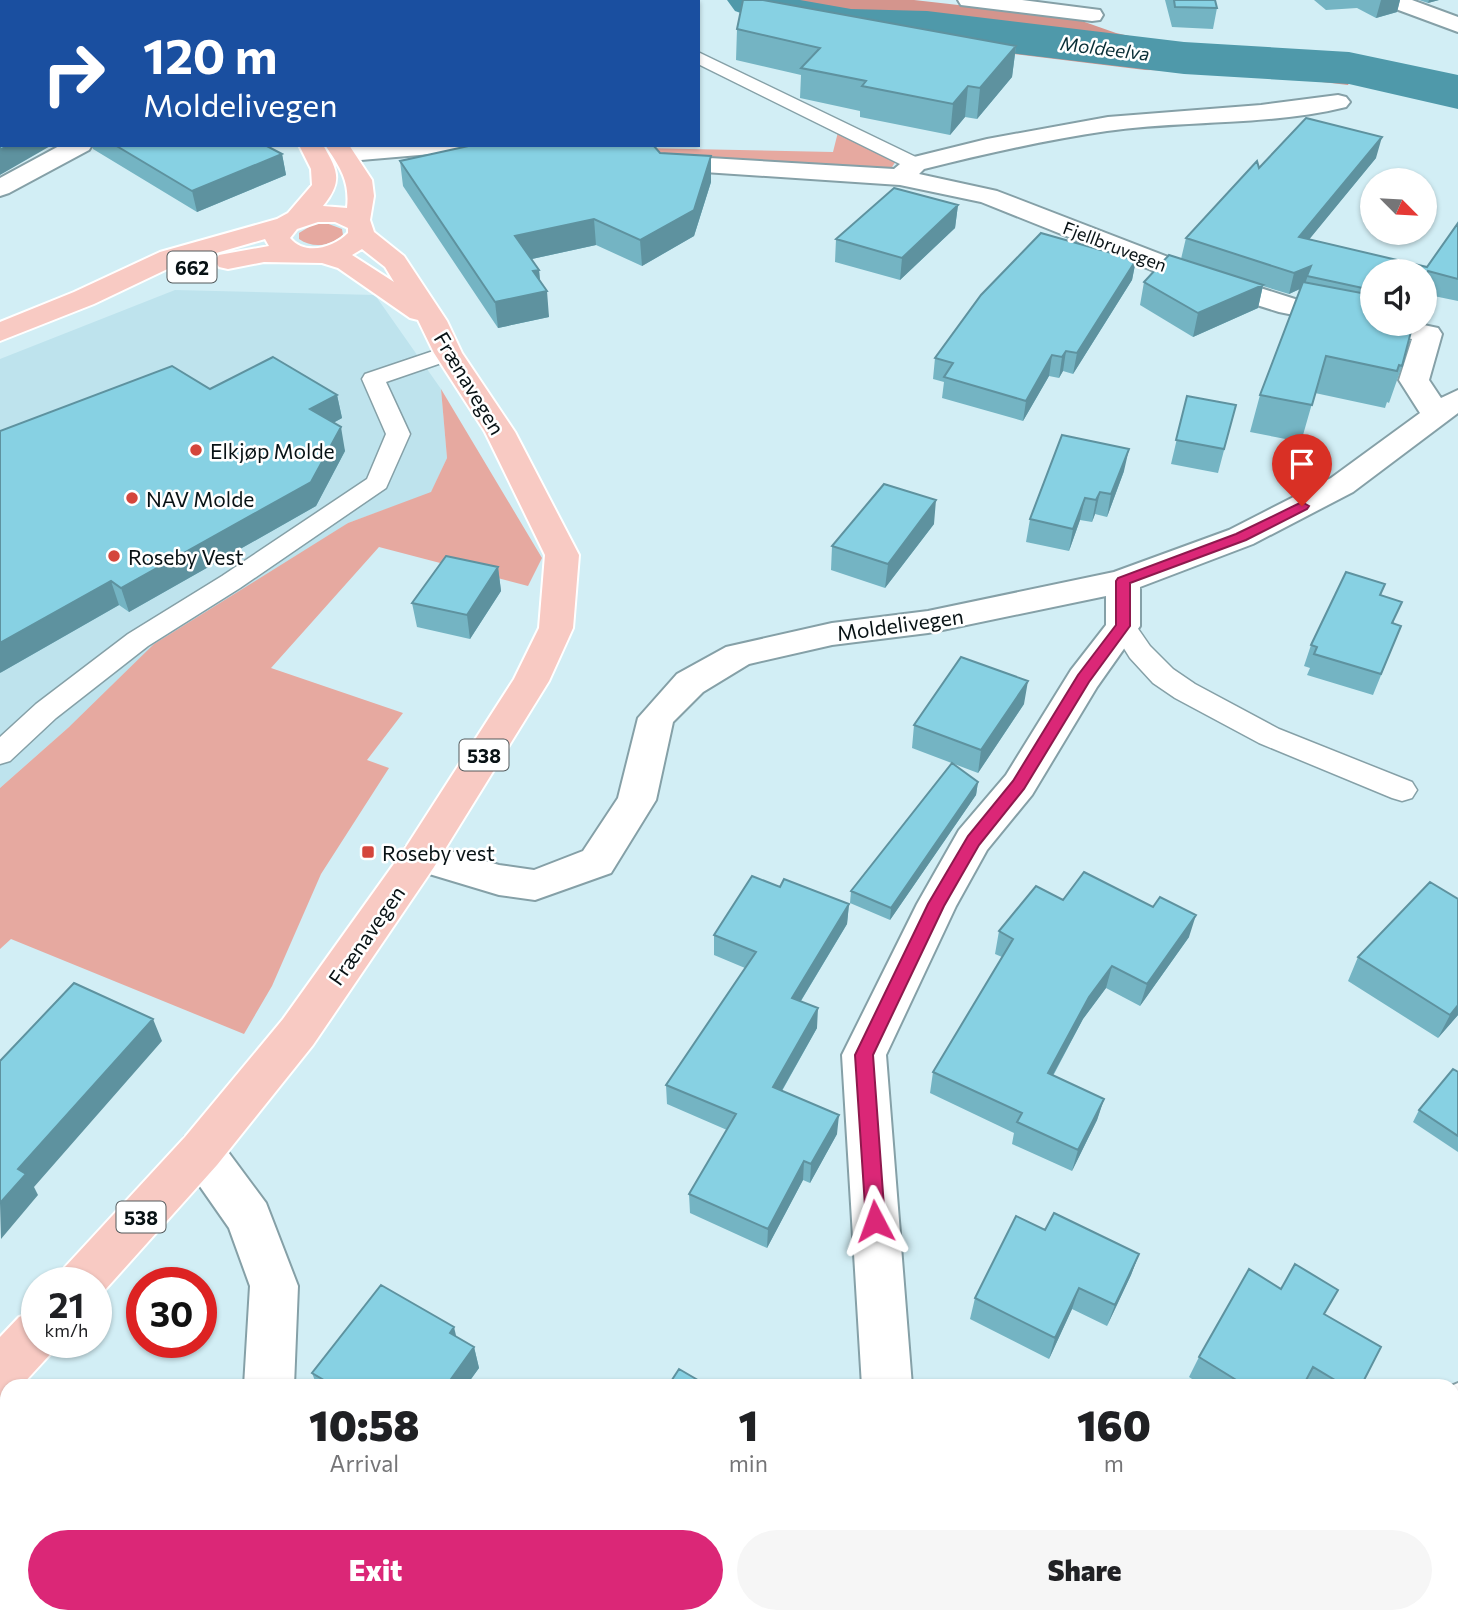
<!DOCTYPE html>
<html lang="en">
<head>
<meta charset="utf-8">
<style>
  body { margin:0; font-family:Commissioner,sans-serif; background:#f6f6f6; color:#202124; height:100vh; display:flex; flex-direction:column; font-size:26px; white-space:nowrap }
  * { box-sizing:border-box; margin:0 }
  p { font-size:23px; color:#757577 }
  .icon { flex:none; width:38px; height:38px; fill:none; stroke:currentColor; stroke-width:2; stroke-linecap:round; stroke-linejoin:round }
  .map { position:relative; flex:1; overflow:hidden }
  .drawer { position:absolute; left:0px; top:1379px; width:1460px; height:245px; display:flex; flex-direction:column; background:#fff; border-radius:21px 21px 0 0; box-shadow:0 2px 5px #0004 }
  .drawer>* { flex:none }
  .hud { position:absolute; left:0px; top:0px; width:700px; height:147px; box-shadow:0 2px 5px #0004; background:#1a4fa0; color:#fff; overflow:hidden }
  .needle { width:46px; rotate:114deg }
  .tools { position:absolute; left:1360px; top:168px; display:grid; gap:14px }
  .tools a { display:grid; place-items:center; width:77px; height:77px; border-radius:50%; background:#fff; box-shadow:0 2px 5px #0004; font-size:35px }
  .speed { position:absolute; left:21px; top:1267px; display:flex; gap:14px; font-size:35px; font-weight:700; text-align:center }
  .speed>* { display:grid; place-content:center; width:91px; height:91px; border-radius:50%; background:#fff; box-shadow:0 2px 5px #0004; line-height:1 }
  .speed small { font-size:18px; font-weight:400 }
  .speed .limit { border:10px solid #d22; background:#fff; color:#111 }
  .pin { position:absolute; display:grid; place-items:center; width:60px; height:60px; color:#fff; margin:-72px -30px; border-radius:50% 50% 50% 0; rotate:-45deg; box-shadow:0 0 7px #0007 }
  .pin .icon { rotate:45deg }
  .me { position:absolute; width:77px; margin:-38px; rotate:356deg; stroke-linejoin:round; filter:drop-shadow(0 0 5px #0008) }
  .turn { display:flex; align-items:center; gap:24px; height:147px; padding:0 28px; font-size:32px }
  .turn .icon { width:91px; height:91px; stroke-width:2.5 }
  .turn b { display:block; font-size:49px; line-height:60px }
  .eta { display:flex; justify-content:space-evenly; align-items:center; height:119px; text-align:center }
  .eta b { font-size:42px; font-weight:800; line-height:49px }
  .button { display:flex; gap:14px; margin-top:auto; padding:14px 28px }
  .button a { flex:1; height:80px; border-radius:42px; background:#db2777; color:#fff; font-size:28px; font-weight:800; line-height:80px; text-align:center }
  .button a+a { background:#f6f6f6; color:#202124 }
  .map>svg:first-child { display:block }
</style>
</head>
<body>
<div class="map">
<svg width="1458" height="1624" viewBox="0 0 1458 1624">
  <rect width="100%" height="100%" fill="#d2eef5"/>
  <path fill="#bee3ed" d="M175,290L375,295L441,389L447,458L431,493L348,523L69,727L0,788V359Z"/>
  <path fill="#e6a9a0" d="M838,132L896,161L892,167L866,172L645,154L640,148L833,152Z
    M326,223L342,229L343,235C331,246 313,249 299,239V233L314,224Z
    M441,389L542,558L528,586L379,547L271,668L403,713L367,760L389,768L321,874L272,986L244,1034L11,939L0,949V788L69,727L154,644L348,523L431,492L447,458Z"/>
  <path fill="#d4958d" d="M780,0H914L1029,13L1079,20L1116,33L1169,45L1281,54L1360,64L1348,85L1236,72L1145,70L917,42L838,19L813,7Z"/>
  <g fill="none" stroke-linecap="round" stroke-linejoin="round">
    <path fill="#4f99aa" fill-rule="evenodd" d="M727,0H800L851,9L927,11L1184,42L1349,52L1458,75V109L1349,84L1184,74L927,43L851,41L800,34L735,11Z"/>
    <defs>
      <path id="service" d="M698,52L922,160L925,164L915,170L908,168L698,64Z
        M448,346L456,348L459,353L456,358L386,382L410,434L386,488L240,588L148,646L56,718L10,761L0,764V737L36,704L128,634L222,576L367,479L386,434L362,379L365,374Z
        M1123,617L1132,620L1150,646L1173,669L1195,684L1279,729L1412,782L1417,790L1412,798L1402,801L1392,798L1259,743L1175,698L1153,683L1130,658L1110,626L1114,620Z"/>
      <path id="minor" d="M613,0H635L637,2H615Z
        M958,0H1022L1092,9L1100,10L1103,15L1100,20L1092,21L969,6L961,5Z
        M1382,0H1412L1458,17V32L1385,5Z
        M1338,95L1346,97L1350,102L1346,107C1269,126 1186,120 1107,131C1045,140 984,154 924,169L919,174L997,191L1194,267L1295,299L1372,315V324H1419L1438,328L1442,334L1429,380L1441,398L1458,390V413L1353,492L1253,544L1140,587V626L1097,687L1032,795L987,850L956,906L886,1055L912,1386H862L842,1055L917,904L959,830L1006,775L1071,670L1106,625V596L928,633L832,645L749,664L703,692L673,722L656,800L611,873L535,900L499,895L406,867L400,857L406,847L420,842L499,865L534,870L583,851L618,798L638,718L677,674L726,647L832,623L928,611L1114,572L1229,530L1331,478L1420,413L1399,380L1412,339L1279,312L1174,279L981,202L900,185L659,169L650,167L647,162L650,157L659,155L894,169L906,159L987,139L1108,117L1261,105Z
        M61,145H92L89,150L9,193L0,196V178Z
        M335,145H511L518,147L521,152L518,157L509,159L431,154L361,160L332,156L329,151Z
        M201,1131L217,1137L266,1203L298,1286L294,1386H244L250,1286L229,1228L185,1165L178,1151L185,1137Z
        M1458,1383V1443L1452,1445L1451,1386Z
        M229,1617H285L284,1624H228Z
        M920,1617H978L981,1624H923Z
        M1337,1617H1393L1390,1624H1334Z"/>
      <path id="primary" d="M227,0H249L250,2H228Z
        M299,145H323C338,171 343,181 323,206L347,208C350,181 340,167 325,145H349L372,180L374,196L370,220L374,232L404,256L447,321L462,353L515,432L579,555L573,628L549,681L434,867L313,1045L217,1165L96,1300V1283H58L65,1267L185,1137L283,1019L406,847L514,679L539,628L545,555L485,432L434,353L418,320L410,318L338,268L322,263L264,262L228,269L219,267L215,261L219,255L269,246L265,239L178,264L94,304L0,341V322L74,292L160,252L277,219L288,213L312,185L311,169ZM318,222H335L348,228V233C333,248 305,256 290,238L297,229ZM362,249L385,267L394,282L352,255Z
        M37,1310V1342H58L55,1349L21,1386H7V1394L0,1397V1337L19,1317Z"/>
    </defs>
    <use href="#service" stroke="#85a0a7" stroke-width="3"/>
    <use href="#minor" stroke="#85a0a7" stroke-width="4"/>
    <use href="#primary" stroke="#fff" stroke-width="4"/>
    <use href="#service" fill="#fff" fill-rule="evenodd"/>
    <use href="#minor" fill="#fff" fill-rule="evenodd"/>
    <use href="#primary" fill="#f8cac3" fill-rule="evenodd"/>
  </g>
  <path fill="#74b4c3" d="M288,0H554L556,2H289Z
    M1165,0H1215L1217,8L1213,29L1172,27Z
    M1314,0H1400L1397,12L1376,18L1357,8L1326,10Z
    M1419,0H1439L1428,3Z
    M737,29L1016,46L1012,77L977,119L965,117L950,135L860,117V111L800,98L801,75L736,60Z
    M92,145H265L282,154L286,175L197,212L93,149Z
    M660,153L711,182L694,236L642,266L596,245L532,259L539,270L540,281L549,317L498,328L403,186L400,161Z
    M1376,158L1309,239L1427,267L1458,223V301L1424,294V271H1372V324L1402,366L1389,403L1387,402L1385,408L1315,393L1301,442L1250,432L1260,395L1300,289L1289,294L1263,286L1258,308L1193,337L1140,305L1144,282L1181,259L1186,238L1259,168Z
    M958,205L955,228L900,280L835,262L836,239Z
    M1136,260L1132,280L1073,374L1063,371L1059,378L1049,376L1023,421L942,398L944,382L933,379L935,358Z
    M337,395L342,418L333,423L345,451L316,506L129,612L119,605L0,673Z
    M1187,396L1236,405L1218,473L1171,464Z
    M1124,471L1107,517L1095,514L1092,522L1080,520L1069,551L1026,542L1030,519Z
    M934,524L885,588L831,570L832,546Z
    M498,567L501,591L470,639L417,627L412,603Z
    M1381,595L1394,623L1401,626L1373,695L1307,675L1310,668L1304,666L1311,645Z
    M1024,704L978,773L912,748L914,725Z
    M978,782L976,795L890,920L850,903L851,891Z
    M780,887L849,904L847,924L801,1001L817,1028L782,1091L837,1134L810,1183L803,1180L767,1248L690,1213L689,1194L727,1130L667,1104L666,1085L745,968L714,955V935Z
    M1063,900L1189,937L1140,1006L1106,988L1083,1019L1053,1076L1104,1099L1097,1120L1072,1171L1012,1144L1014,1133L930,1093L933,1072L1002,957L995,954L999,931Z
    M1358,957L1458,1015L1438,1038L1348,981Z
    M1458,1072V1152L1413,1122L1419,1110Z
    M1045,1230L1139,1254L1131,1275L1107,1326L1072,1309L1049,1359L970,1319L975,1298Z
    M1325,1314L1361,1386H1203L1189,1377L1199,1357Z
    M456,1337L474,1347L479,1368L466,1386H317L312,1373Z"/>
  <path fill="#5e929f" d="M165,0H202V1L162,2Z
    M1381,0H1400L1397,12L1376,18Z
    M1429,0H1439L1428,3Z
    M1016,46L1012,77L977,119L980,88Z
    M968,86L965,117L950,135L953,104Z
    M1382,137L1376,158L1294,258L1299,237Z
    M9,145H52L0,175V150Z
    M282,154L286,175L197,212L192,191Z
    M711,156V182L694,236L642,266L640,240Z
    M958,205L955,228L900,280L902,258Z
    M594,219L596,245L518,262L515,236Z
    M1136,260L1132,280L1073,374L1077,353Z
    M1311,266L1304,287L1289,294L1294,273Z
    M539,270L541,292L547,291L549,317L498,328L495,302L533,271Z
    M1263,285L1258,308L1193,337L1198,313Z
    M1066,351L1063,371L1059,378L1062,357Z
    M1052,355L1049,376L1023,421L1026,401Z
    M337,395L342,418L315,433L310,409Z
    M341,427L345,451L316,506L129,612L121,588Z
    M1129,449L1124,471L1107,517L1111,494Z
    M1100,492L1095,514L1092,522L1096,500Z
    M1085,498L1080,520L1069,551L1073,529Z
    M936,500L934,524L885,588L888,564Z
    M498,567L501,591L470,639L467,615Z
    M111,581L119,605L0,673V643Z
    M1028,681L1024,704L978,773L981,750Z
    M978,782L976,795L890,920L891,908Z
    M849,904L847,924L791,1017L792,998Z
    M1196,915L1189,937L1140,1006L1147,984Z
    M1112,966L1106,988L1083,1019L1042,1095L1048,1073L1089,997Z
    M1458,1005V1015L1438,1038L1450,1015Z
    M818,1008L817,1028L773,1106V1087Z
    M153,1019L162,1041L34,1187L38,1195L1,1239L0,1203L18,1169Z
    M1104,1099L1097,1120L1072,1171L1078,1150Z
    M839,1115L837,1134L810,1183L811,1164Z
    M804,1161L803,1180L767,1248L768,1229Z
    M1139,1254L1131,1275L1107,1326L1115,1305Z
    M1079,1288L1072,1309L1049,1359L1055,1338Z
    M454,1327L459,1348L450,1333Z
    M474,1347L479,1368L466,1386H446Z
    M528,1617H542L538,1624H524Z"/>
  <path fill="#87d1e3" stroke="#5e929f" stroke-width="2" d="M0,0H165L162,2H2V145H9L0,150Z
    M299,0H554L556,2H301Z
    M743,0H763L1016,46L980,88L968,86L953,104L862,86L866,81L801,68L820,48L737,29Z
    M1174,0H1215L1217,8L1175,7Z
    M1306,118L1382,137L1299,237L1427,267L1458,223V279L1428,271L1424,282V271H1372V290L1307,276L1311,266L1294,273L1186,238L1257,161L1259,168Z
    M115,145H265L282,154L192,191Z
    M473,145H638L654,146L660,153L711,156L694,210L640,240L594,219L515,236L539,270L533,271L547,291L495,302L400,161Z
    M894,188L958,205L902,258L836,239Z
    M1041,233L1136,260L1077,353L1066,351L1062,357L1052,355L1026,401L944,377L953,363L935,358L981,295Z
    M1169,255L1263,285L1198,313L1144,282Z
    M1303,282L1372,295V324H1413L1402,366L1399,365L1397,371L1326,356L1312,405L1260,395Z
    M273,357L337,395L310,409L341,427L311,482L121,588L111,581L0,643V431L172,366L210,389Z
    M1187,396L1236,405L1224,449L1176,440Z
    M1062,435L1129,449L1111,494L1100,492L1096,500L1085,498L1073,529L1030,519Z
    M884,484L936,500L888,564L832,546Z
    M446,556L498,567L467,615L412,603Z
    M1346,572L1385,584L1380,595L1402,602L1392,623L1401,626L1381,674L1314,654L1317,647L1311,645Z
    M961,657L1028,681L981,750L914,725Z
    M952,763L978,782L891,908L851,891Z
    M1084,872L1153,907L1160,897L1196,915L1147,984L1112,966L1089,997L1048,1073L1104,1099L1078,1150L1017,1122L1022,1113L933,1072L1013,939L999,931L1036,886L1063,900Z
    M752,876L780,887L784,879L849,904L792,998L818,1008L773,1087L839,1115L811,1164L804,1161L768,1229L689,1194L736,1114L666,1085L756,952L714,935Z
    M1430,882L1458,899V1005L1450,1015L1358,957Z
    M74,983L153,1019L18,1169L26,1174L0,1203V1061Z
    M1453,1069L1458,1072V1136L1419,1110Z
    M1054,1213L1139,1254L1115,1305L1079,1288L1055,1338L975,1298L1016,1216L1045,1230Z
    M1295,1264L1338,1290L1324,1314L1381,1347L1361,1386H1345L1313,1367L1303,1386H1246L1199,1357L1249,1269L1281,1289Z
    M381,1285L454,1327L450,1333L474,1347L446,1386H334L312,1373Z
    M679,1369L708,1386H668Z
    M424,1617H528L524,1624H419Z
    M1099,1617H1254L1250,1624H1103L1097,1620Z"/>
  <path fill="#db2777" stroke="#8e194d" stroke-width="2" d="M1302,502L1309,506L1307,509L1246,540L1130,583V626L1089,682L1024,789L979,845L944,906L873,1055L885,1221L882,1227L875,1229L868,1227L866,1221L855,1055L928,904L968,836L1013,781L1078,675L1116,625V581L1118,578L1236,534Z"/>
  <g fill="#d4463c" stroke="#fff" stroke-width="2.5">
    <circle cx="196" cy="450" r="7"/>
    <circle cx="132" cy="498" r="7"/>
    <circle cx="114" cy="556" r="7"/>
    <rect x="361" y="845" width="14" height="14" rx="3.5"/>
  </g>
  <g text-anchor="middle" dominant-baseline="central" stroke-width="5" stroke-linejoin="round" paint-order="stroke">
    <g font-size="18" fill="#081215" stroke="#fff">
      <text transform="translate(1115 246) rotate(21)">Fjellbruvegen</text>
    </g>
    <g font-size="19" font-style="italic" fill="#0a2f37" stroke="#fff">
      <text transform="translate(1105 48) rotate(7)">Moldeelva</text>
    </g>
    <g fill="#fff" stroke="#52595b" stroke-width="2">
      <rect x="167.5" y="251.5" width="49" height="31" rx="5"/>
      <rect x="459.5" y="739.5" width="49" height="31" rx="5"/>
      <rect x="116.5" y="1201.5" width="49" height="31" rx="5"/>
    </g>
    <g font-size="19" font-weight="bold" fill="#081215">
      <text x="192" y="267">662</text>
      <text x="484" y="755">538</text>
      <text x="141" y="1217">538</text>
    </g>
    <g font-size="21" fill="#081215" stroke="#fff">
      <text transform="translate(470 383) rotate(59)">Frænavegen</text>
      <text transform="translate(900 624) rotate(-8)">Moldelivegen</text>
      <text transform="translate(366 935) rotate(-55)">Frænavegen</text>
    </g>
    <g font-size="21" fill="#081215" stroke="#fff" text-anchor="start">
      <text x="210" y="450">Elkjøp Molde</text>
      <text x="146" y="498">NAV Molde</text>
      <text x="128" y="556">Roseby Vest</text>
      <text x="382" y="852">Roseby vest</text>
    </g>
  </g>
</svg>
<div class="tools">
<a><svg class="needle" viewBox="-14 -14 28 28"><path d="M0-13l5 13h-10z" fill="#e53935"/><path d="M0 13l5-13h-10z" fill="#757577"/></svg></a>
<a><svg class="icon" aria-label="sound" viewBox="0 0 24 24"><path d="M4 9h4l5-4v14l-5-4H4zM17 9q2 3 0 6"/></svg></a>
</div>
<div class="speed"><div>21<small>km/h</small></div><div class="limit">30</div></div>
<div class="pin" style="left:1302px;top:506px;background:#d93025"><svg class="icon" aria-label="arrive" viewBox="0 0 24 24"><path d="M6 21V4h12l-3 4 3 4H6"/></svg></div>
<svg class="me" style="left:875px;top:1221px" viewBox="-20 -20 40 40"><path d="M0-17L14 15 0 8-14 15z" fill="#db2777" stroke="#fff" stroke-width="4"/></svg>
<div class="hud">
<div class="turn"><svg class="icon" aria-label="right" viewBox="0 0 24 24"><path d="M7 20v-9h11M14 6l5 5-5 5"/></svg><div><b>120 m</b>Moldelivegen</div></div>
</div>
<section class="drawer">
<div class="eta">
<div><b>10:58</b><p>Arrival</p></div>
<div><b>1</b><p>min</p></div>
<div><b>160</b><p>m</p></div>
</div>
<div class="button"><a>Exit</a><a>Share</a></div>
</section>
</div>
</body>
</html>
